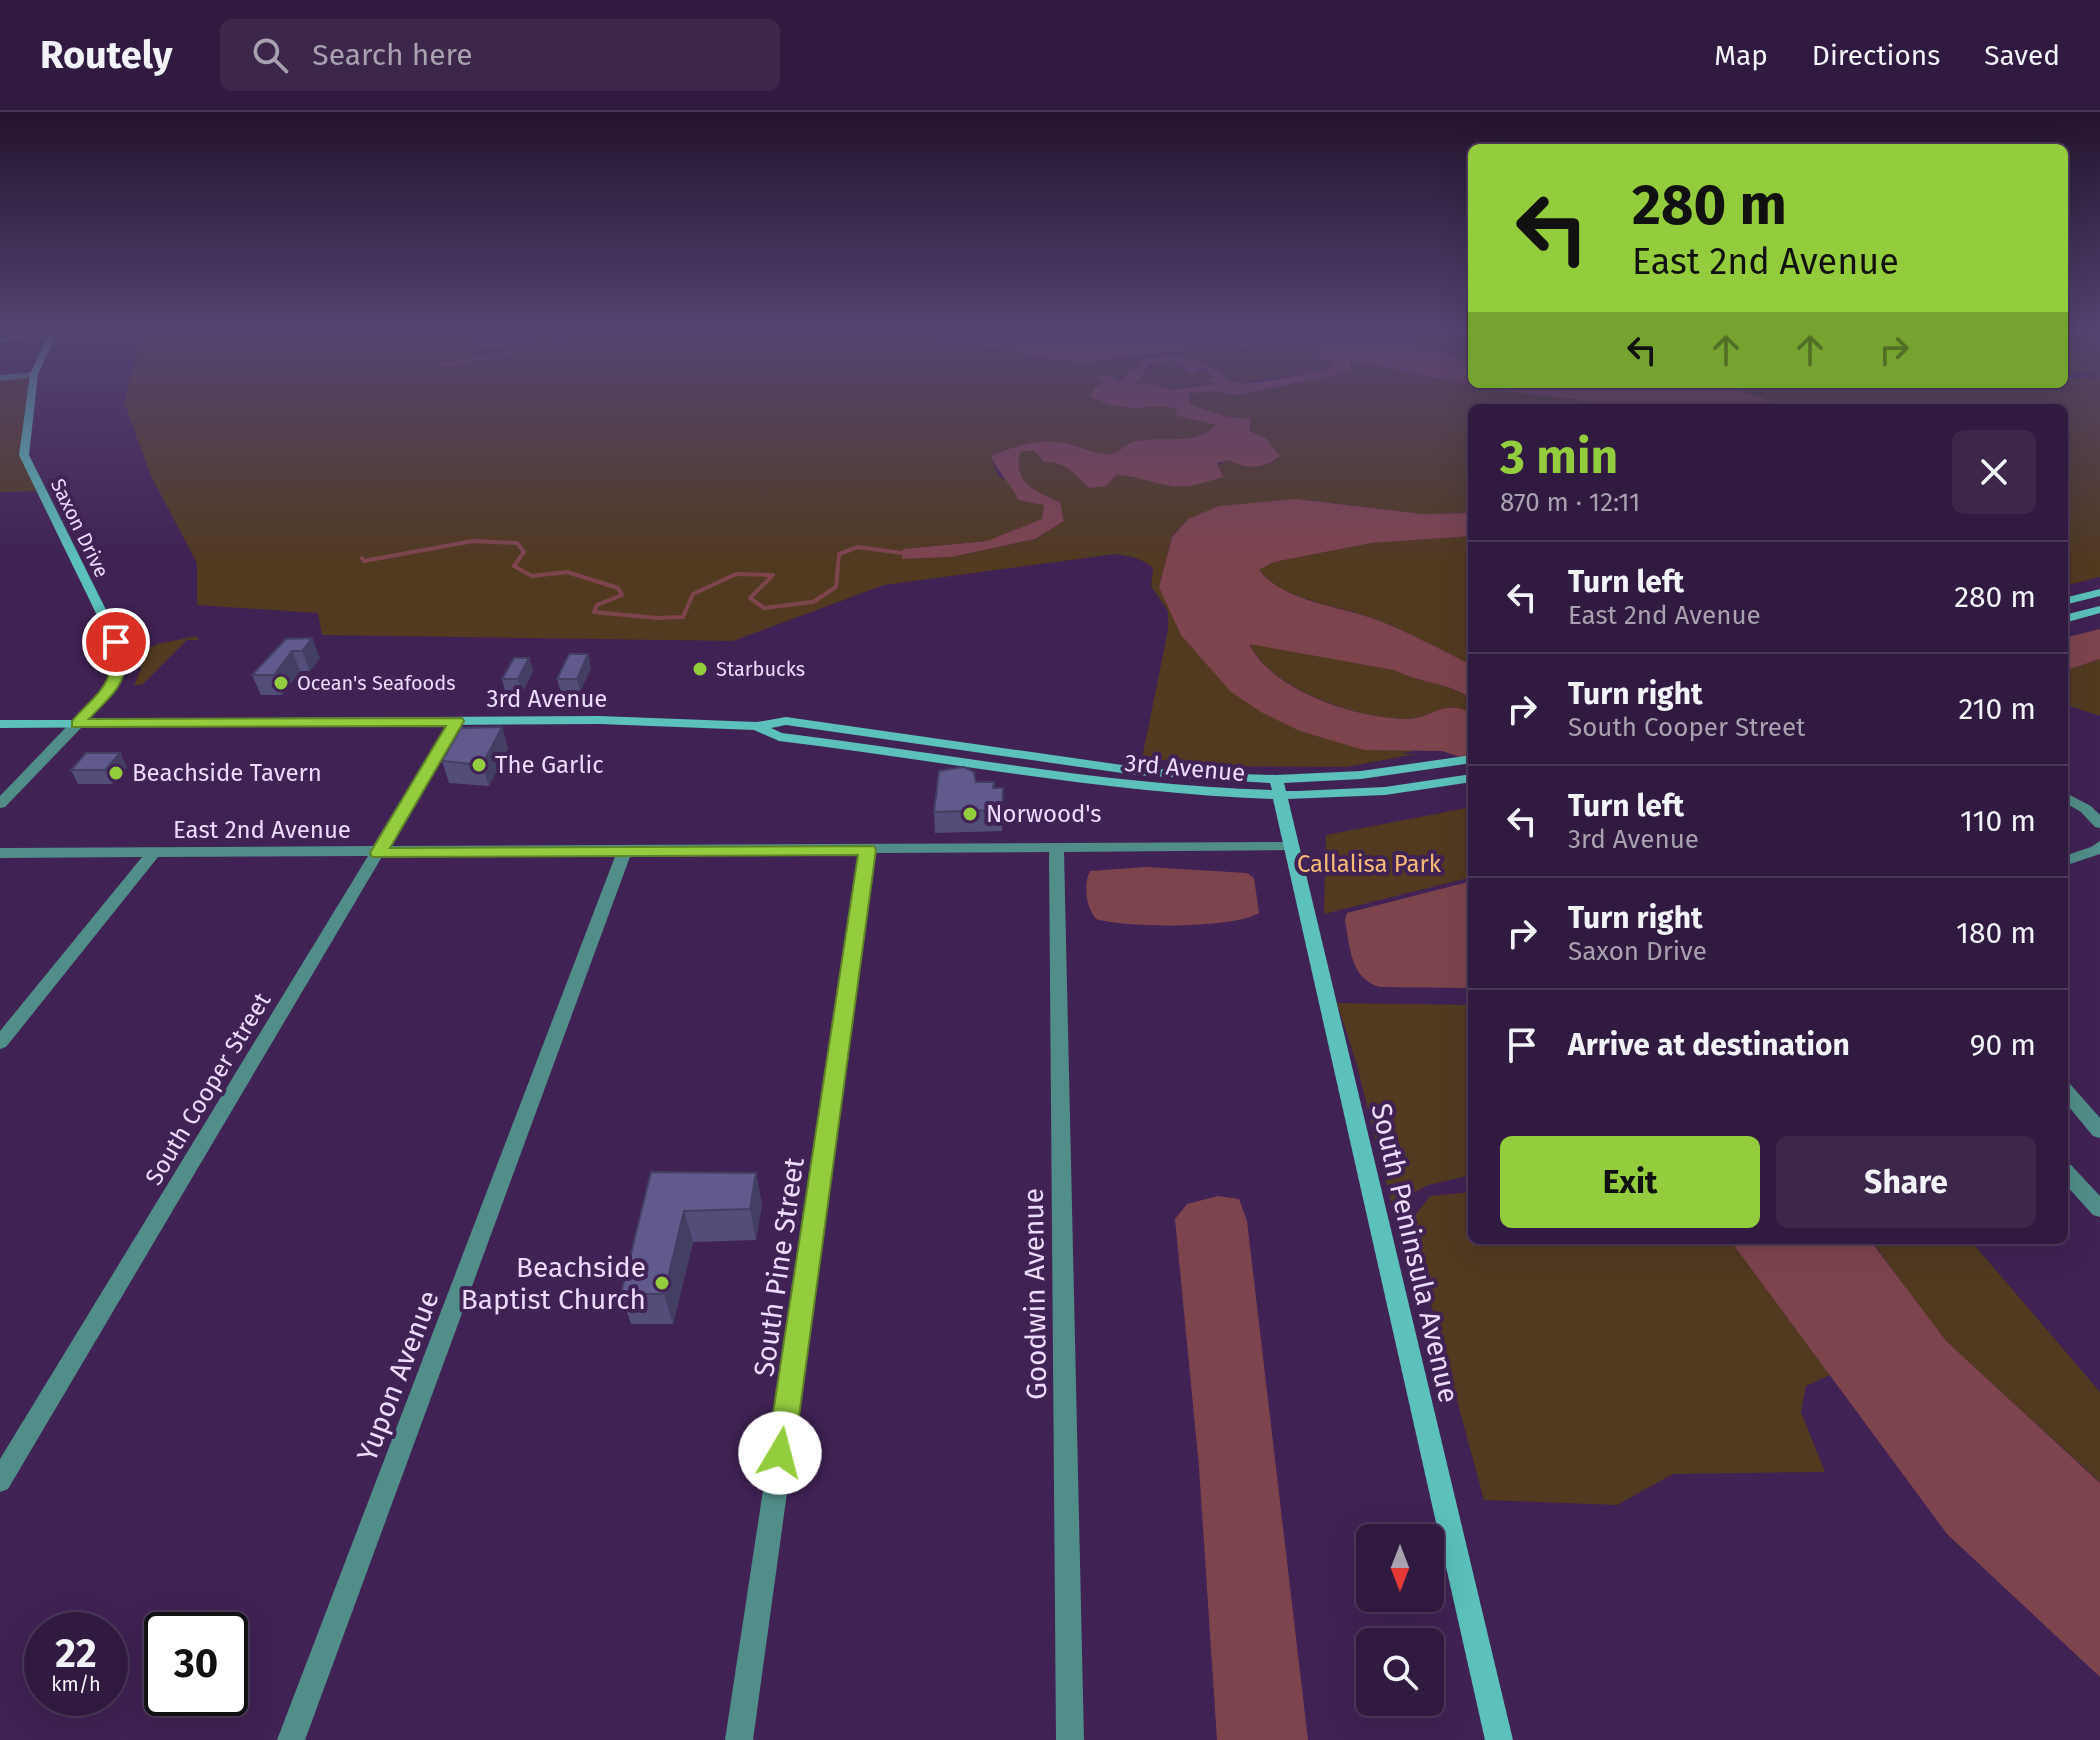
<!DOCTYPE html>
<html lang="en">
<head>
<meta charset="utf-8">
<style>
  body { margin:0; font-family:"Fira Sans",sans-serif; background:#3c274a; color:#f1f3f6; height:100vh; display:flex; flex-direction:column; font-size:30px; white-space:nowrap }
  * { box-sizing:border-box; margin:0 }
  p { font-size:26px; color:#a8a1b0 }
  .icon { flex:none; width:44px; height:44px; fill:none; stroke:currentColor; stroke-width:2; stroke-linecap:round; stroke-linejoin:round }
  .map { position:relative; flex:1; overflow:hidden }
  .panel { position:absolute; left:1468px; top:292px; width:600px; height:840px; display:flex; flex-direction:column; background:#301a3f; border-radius:12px; box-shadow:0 8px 32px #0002,0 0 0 2px #4b3859 }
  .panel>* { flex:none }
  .guide { position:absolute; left:1468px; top:32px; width:600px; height:244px; border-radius:12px; box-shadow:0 8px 32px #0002,0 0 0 2px #4b3859; background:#93cc3d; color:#111; overflow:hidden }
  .needle { width:52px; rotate:180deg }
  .fabs { position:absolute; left:1356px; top:1412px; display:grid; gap:16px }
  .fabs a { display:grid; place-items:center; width:88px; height:88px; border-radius:12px; background:#301a3f; box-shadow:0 8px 32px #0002,0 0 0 2px #4b3859; font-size:40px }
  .speed { position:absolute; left:24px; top:1500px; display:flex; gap:16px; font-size:40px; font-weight:700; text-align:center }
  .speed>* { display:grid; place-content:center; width:104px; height:104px; border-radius:50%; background:#301a3f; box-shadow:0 8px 32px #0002,0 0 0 2px #4b3859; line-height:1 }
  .speed small { font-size:20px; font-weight:400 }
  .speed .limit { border:4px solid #111; border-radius:12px; background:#fff; color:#111 }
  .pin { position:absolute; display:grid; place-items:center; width:68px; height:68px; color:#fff; margin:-34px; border:4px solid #fff; border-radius:50%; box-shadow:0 2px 8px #0007 }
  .me { position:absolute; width:88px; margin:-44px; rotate:8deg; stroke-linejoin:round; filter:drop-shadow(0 0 6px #0008) }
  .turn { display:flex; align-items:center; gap:28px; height:168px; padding:0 32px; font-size:36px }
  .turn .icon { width:104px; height:104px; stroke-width:2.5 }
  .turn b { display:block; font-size:56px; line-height:68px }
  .lanes { display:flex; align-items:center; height:76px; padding:0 32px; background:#0003; justify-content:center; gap:40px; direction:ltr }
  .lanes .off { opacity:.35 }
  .round { display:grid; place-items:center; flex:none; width:84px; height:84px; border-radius:12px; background:#3c274a }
  .overview { display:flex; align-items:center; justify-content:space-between; height:136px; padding:0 32px }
  h1 { font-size:48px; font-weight:700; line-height:60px; color:#93cc3d }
  .cta { display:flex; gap:16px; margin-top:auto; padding:16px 32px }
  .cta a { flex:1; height:92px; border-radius:12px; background:#93cc3d; color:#111; font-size:32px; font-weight:700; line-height:92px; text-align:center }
  .cta a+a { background:#3c274a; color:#f1f3f6 }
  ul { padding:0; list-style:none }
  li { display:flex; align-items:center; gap:24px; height:112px; padding:0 32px; border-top:2px solid #4b3859 }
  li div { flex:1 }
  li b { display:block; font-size:30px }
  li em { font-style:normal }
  header { display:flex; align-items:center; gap:48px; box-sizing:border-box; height:112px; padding:0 40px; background:#301a3f; border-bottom:2px solid #4b3859 }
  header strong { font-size:38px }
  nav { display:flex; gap:44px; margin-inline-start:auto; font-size:28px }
  .search { width:560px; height:72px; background:#3c274a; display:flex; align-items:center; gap:20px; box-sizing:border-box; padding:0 28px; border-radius:12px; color:#a8a1b0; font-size:30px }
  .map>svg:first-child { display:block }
</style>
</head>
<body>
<header>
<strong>Routely</strong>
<div class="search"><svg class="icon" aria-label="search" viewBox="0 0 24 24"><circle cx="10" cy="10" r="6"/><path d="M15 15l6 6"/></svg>Search here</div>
<nav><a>Map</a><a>Directions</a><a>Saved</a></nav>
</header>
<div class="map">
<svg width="2100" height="1628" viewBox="0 0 2100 1628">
  <rect width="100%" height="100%" fill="#402254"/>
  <path fill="#513a20" d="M143,221H915L1055,248L1111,249L1160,241L1241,237L1321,241L1334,252L1326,258L1241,271L1223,267L1214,256L1160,244L1140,248C1134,266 1120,266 1104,270L1139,296L1163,292L1177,297L1175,302L1217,312C1196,336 1161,323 1134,330C1123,333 1117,343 1106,343C1094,342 1081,335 1069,332C1042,326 1015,332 991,344L998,363L1044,393L1042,407L987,429L903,437V447L951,445L1035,427L1064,409L1059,390C1035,379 1012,370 1020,339H1034L1044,350C1062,350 1071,355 1082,369L1106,374L1116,363H1130L1169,374L1229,348L1269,352L1249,319L1251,307L1228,305L1190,293L1188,282L1208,279L1237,283L1341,262L1348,248L1495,278L1581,288L1620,296H1472V401L1423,402L1296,387L1188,407L1172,424L1159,475L1364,638H1415L1402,642H1416L1346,655L1220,654L1142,646L1168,518V499L1151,474L1153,456C1142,446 1131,444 1115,442L884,473L733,529L322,523L318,501L197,493V451L151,364L124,290Z
    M1308,221H1472V251C1422,227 1363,225 1308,221Z
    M2064,221H2100V263L2064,262Z
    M1170,248L1187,260L1206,257L1218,273L1171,278L1151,271L1136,274L1119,273C1142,272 1146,249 1170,248Z
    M34,262L24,342L42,379L0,380V266Z
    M2064,266H2100V465L2064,474V296H1781L1767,288L1720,272H2064Z
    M1472,424V553C1441,538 1409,520 1377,508C1341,493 1284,490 1259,458L1274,450L1371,431Z
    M197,524L198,528H187L142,573H134L141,557L138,541L157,532Z
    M1249,531L1394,558C1419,571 1448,570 1472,587V601C1442,586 1433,607 1407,607C1359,607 1270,578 1249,531Z
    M2100,547V604L2064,592V559Z
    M1472,695V765L1324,802L1326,723Z
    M1337,891L1472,893V1063L1428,1073L1392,1093L1356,950Z
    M1472,1080V1128H1730L1830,1263L1806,1274L1801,1300L1825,1360L1673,1362L1617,1393L1484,1388L1409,1111L1430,1084Z
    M1871,1128H1970L2100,1280V1370L1943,1227Z"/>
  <path fill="#7e444e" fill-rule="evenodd" d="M916,221H1308C1363,225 1422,227 1472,251V272H1720L1767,288L1781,296H1620L1581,288L1495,278L1349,248L1351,257L1341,262L1237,283L1208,279L1188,282L1191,293L1228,305L1251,307L1249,319L1266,326L1280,344C1263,357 1247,358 1229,348L1217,351L1223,365C1204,370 1186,378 1166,373C1149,370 1134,363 1116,363L1106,374L1089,376C1073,361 1067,350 1044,350L1034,339H1021C1011,370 1036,380 1060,390L1064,409L1035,427L951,445L902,447L903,437L987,429L1042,407L1044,393L1018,388C1011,370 998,362 991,344C1017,333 1041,325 1069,332C1081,335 1093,341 1105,342C1117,344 1123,333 1133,330C1161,322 1194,336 1216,313L1175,303L1177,297C1162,291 1153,296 1137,296C1120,296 1106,292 1091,285L1094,276L1103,271L1095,265L1112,263L1115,268L1125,267L1128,259L1137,255L1140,248C1163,243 1191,243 1213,256C1223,262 1226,269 1239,271C1259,273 1303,261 1326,258L1333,252L1319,244L1320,240L1241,237L1160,241L1089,250L1055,248ZM1170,248L1193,262L1199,256L1206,257L1213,266L1207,267L1217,272L1171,278L1151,271L1121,273L1138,270L1149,253Z
    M1296,387L1423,402L1472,401V424L1371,431L1274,450L1259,458C1284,490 1341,494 1377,508C1409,520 1441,538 1472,553V587C1448,570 1419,571 1394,558L1249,532C1272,579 1357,607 1407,607C1433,607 1442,586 1472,601V649L1442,639L1364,638L1300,619L1261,600L1231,580L1181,523L1159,475L1172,425L1188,407L1219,394Z
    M2100,517V547L2064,559V526Z
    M1147,755L1247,761L1254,766L1259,801C1233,817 1125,816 1096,807C1086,795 1083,773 1090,759Z
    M1472,769V876L1380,875C1350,867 1350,834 1345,808L1347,801Z
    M1218,1084L1239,1087L1247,1109L1308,1628H1217L1199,1355L1175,1107L1187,1092Z
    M1730,1128H1870L1946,1229L2100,1371V1565L1947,1422Z"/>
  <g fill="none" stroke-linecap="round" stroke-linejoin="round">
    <path stroke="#7e444e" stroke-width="3" d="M439,253L510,242L512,234L479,233L477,228L522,226L536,236L549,235L566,223L584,221"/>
    <path stroke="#7e444e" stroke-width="4" d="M362,446L364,449L473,429L517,431L524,440L514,454L532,464L567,460L618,476L622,483L597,493L594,500L657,506L683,505L693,482L736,462L773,463L750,486L764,496L813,490L836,475L839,442L858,435L902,441"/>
    <path fill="#518e89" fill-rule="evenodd" d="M32,221H57L0,230V226Z
      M37,260L38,262L34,265L0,269V263Z
      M456,605L463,609L388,734L1292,730L1299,734L1292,738L1064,740L1084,1628H1056L1049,740L875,741L753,1628H725L860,741L631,742L305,1628H277L616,742L383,743L8,1377L0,1380V1347L368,744L158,745L6,935L0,937V919L142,745L0,746V736L373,734L449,609Z
      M77,608L84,612L82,615L5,695L0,696V684L72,609Z
      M2064,680L2091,694L2100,703V716L2095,715L2081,700L2064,690Z
      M2100,729V742L2064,754V744L2091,735Z
      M2064,970L2070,972L2100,1006V1026L2093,1024L2064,989Z
      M2064,1050L2071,1053L2100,1084V1105L2093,1103L2064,1071Z"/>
    <path fill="#5bc1ba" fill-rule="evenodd" d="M49,221H57L38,262L29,343L122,530C129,564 112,584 89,607L600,604L757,610L786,605L1136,655L1206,661L1276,663L1361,659L1472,643V651L1361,667L1284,671L1286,679H1298L1385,675L1472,662V670L1385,683L1288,687L1513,1628H1485L1273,687C1107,681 944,649 779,629L754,618L600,612L0,616V608H74C99,583 117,568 110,530L19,343L30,262ZM786,613L1136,663L1270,671L1272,678C1107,673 945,641 782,621L771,616Z
      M2100,477V484L2064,493V486Z
      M2100,494V501L2064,511V503Z"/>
  </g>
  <path fill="#534d79" d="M286,527L320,546L310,559H300L282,583H261L252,563Z
    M529,546L533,559L522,581H506L502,567Z
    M591,556L580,580H561L557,567Z
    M508,636L489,674L449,671L442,649Z
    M120,641L127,655L112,672H78L71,658Z
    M976,670H994V676H1003L1002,719L935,721L934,700Z
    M651,1060L762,1091L756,1128L693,1130L673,1212H631L621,1182Z"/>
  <path fill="#433f63" d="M312,526L320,546L310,559L302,539Z
    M292,539L300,559L282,583L274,563Z
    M588,542L591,556L580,580L577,567Z
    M529,546L533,559L522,581L518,567Z
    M502,615L508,636L489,674L482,653Z
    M120,641L127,655L112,672L105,658Z
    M1003,676V698L1002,719V698Z
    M756,1061L762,1091L756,1128L750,1097Z
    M684,1099L693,1130L673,1212L664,1182Z"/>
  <path fill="#605a8d" stroke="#433f63" stroke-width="2" d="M312,526L302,539H292L274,563H252L286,527Z
    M569,542H588L577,567H557Z
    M514,546H529L518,567H502Z
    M502,615L482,653L442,649L461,616Z
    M86,641H120L105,658H71Z
    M964,655L974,660L976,670H994L993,676H1003L1002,698L934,700L939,659Z
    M651,1060L756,1061L750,1097L684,1099L664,1182H621Z"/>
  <linearGradient id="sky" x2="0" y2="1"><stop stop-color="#23132e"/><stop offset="0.49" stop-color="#534472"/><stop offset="1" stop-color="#534472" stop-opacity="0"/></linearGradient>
  <rect width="2100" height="449" fill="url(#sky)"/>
  <path fill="#93cc3d" stroke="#608528" stroke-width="2" d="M116,526L123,530C131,571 115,579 89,607L462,606L464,609L390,736L874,734L876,738L794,1341L790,1350L780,1353L771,1350L767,1341L858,743L372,745L370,741L446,614L72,615V609C98,579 117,573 109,530Z"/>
  <g fill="#93cc3d" stroke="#402254" stroke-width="3">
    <circle cx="700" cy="557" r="8"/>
    <circle cx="281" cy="571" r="8"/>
    <circle cx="479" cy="653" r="8"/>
    <circle cx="116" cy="661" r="8"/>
    <circle cx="970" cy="702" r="8"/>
    <circle cx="662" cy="1171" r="8"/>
  </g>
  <g text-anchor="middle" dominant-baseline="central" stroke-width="8" stroke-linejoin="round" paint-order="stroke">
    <g font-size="20" fill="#ecdbfa" stroke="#402254">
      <text transform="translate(80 416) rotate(64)">Saxon Drive</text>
    </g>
    <g font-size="20" fill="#ecdbfa" stroke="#402254" text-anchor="start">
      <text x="716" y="557">Starbucks</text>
      <text x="297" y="571">Ocean's Seafoods</text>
    </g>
    <g font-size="24" fill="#ecdbfa" stroke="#402254">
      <text x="547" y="587">3rd Avenue</text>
      <text transform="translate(1185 656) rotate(5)">3rd Avenue</text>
      <text x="262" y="718">East 2nd Avenue</text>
      <text transform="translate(208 977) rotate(-59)">South Cooper Street</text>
    </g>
    <g font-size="24" fill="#ecdbfa" stroke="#402254" text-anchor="start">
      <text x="495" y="653">The Garlic</text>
      <text x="132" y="661">Beachside Tavern</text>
      <text x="986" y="702">Norwood's</text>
    </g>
    <g font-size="24" fill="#f8bc77" stroke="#402254">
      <text x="1369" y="752">Callalisa Park</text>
    </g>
    <g font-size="28" fill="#ecdbfa" stroke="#402254">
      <text transform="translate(1415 1141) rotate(77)">South Peninsula Avenue</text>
      <text transform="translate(779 1155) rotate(-82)">South Pine Street</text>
      <text transform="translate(1035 1182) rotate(-91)">Goodwin Avenue</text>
      <text transform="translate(398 1264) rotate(-69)">Yupon Avenue</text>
    </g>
    <g font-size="28" fill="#ecdbfa" stroke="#402254" text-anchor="end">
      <text x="646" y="1155">Beachside<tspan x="646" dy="32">Baptist Church</tspan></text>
    </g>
  </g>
</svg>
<div class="fabs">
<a><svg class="needle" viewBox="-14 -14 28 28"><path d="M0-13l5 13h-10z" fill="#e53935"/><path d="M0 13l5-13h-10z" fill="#a8a1b0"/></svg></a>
<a><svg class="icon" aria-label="search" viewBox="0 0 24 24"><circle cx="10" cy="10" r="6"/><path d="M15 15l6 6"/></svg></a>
</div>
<div class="speed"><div>22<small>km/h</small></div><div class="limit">30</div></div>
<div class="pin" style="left:116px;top:530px;background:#d93025"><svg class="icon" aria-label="arrive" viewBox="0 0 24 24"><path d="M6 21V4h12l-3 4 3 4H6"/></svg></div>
<svg class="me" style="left:780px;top:1341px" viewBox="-20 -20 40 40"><circle r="19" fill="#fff"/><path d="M0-13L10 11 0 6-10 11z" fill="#93cc3d"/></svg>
<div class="guide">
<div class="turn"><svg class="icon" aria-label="left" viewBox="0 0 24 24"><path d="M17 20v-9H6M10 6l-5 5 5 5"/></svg><div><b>280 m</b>East 2nd Avenue</div></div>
<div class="lanes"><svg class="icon" aria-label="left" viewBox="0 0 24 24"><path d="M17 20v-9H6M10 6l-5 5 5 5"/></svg><svg class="icon off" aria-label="ahead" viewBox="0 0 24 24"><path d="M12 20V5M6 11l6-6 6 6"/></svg><svg class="icon off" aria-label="ahead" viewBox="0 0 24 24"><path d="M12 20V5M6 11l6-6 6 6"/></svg><svg class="icon off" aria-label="right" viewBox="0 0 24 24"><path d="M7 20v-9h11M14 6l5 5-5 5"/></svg></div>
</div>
<section class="panel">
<div class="overview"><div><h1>3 min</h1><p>870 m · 12:11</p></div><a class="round"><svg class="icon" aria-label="close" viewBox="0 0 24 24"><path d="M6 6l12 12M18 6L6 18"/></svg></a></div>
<ul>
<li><svg class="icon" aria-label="left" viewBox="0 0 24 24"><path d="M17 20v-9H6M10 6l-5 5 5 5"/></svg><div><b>Turn left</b><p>East 2nd Avenue</p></div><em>280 m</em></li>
<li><svg class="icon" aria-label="right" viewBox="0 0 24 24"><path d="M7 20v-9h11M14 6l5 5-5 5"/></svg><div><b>Turn right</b><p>South Cooper Street</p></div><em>210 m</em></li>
<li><svg class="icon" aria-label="left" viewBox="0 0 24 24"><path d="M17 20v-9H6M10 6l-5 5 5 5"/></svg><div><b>Turn left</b><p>3rd Avenue</p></div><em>110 m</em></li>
<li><svg class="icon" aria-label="right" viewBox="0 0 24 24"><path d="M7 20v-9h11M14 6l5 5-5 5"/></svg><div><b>Turn right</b><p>Saxon Drive</p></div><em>180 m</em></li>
<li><svg class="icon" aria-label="arrive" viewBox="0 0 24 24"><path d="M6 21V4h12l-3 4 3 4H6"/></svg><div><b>Arrive at destination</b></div><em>90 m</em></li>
</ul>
<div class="cta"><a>Exit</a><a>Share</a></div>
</section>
</div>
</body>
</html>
